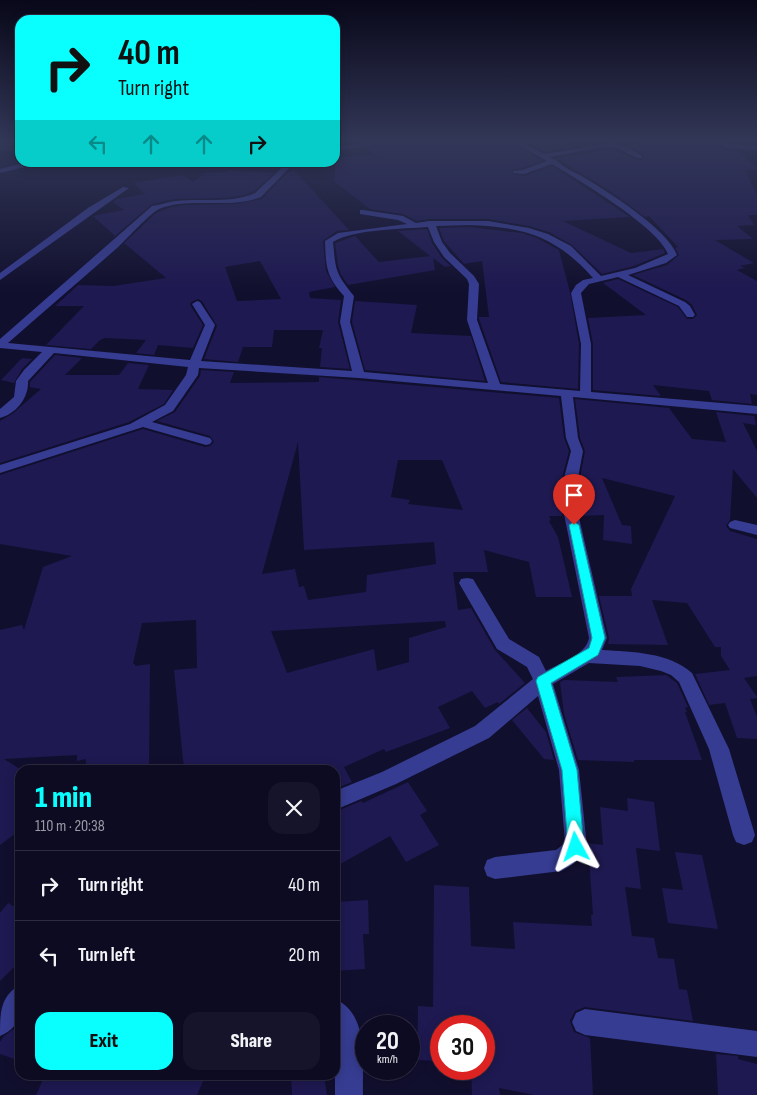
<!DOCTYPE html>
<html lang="en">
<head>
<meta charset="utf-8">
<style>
  body { margin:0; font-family:"Sofia Sans Condensed",sans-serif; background:#16142a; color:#f1f3f6; height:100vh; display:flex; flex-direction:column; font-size:19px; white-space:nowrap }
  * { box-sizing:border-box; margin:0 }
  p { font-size:16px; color:#9a9ba5 }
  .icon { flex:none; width:28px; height:28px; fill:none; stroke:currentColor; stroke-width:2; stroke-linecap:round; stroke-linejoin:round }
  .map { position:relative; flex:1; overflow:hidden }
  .details { position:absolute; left:15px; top:765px; width:325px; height:315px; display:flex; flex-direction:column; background:#0d0b22; border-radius:15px; box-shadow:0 2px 12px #0003,0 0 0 1px #2d2b40 }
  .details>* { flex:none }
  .top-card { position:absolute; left:15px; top:15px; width:325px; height:152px; border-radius:15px; box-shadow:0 2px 12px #0003,0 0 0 1px #2d2b40; background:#08fffd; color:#111; overflow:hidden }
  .speed { position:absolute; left:355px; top:1015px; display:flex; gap:10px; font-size:25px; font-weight:700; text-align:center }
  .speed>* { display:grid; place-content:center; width:65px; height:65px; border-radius:50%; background:#0d0b22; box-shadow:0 2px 12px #0003,0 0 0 1px #2d2b40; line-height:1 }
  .speed small { font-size:12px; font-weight:400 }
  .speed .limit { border:8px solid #d22; background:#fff; color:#111 }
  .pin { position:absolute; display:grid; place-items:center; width:42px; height:42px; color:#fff; margin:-51px -21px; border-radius:50% 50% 50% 0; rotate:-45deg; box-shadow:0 0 5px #0007 }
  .pin .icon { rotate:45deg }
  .me { position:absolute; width:55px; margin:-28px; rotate:355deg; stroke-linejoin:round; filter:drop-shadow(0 0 4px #0008) }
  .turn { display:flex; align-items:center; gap:18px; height:105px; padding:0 20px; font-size:22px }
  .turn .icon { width:65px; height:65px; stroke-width:2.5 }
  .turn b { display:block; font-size:35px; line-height:42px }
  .lanes { display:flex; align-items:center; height:48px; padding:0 20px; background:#0003; justify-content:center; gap:25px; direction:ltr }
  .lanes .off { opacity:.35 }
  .round { display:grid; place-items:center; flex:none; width:52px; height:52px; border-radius:15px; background:#16142a }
  .head { display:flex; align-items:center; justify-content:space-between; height:85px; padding:0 20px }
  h1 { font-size:30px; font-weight:800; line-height:38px; color:#08fffd }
  .action { display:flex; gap:10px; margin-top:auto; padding:10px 20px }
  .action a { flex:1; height:58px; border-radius:15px; background:#08fffd; color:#111; font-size:20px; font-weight:800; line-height:58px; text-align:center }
  .action a+a { background:#16142a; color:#f1f3f6 }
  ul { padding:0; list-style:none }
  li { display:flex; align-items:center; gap:15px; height:70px; padding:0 20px; border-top:1px solid #2d2b40 }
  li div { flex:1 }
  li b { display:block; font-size:19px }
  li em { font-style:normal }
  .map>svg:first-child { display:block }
</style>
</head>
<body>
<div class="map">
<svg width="757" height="1095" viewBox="0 0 757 1095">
  <rect width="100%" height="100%" fill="#110f2e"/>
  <path fill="#113933" d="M0,139H20V150L0,151Z"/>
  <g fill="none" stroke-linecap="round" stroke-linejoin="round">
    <path fill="#062950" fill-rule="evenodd" d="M16,139L20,140L0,145V143Z"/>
  </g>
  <path fill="#1e1951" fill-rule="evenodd" d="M415,139H505L543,161L523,168L513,169L512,174L525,176L552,166L630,217L563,221L631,253L663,249L665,253L634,266L602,274L572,245L549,232L529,226L488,219H429L416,221L403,214L370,209L335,182V157L378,156L365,148Z
    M519,139H547V144L563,142L575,147L544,152Z
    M675,139H705L725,150L737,151L757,168V170H745L757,195V215H748L754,225L737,226L753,239L715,240L754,263L740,266L745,268L737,270L757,281V395L750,394L752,404L712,400L709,391L653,385L661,396L593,390V344L588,318L646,315L603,283L618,279L678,307L687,319H693L697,315L692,305L686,300L633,275L667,265L679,255L675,248L678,247L649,216L645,217L610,191L556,158L613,149L634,159L642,160L644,158L643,154L626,145L646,144L643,141H678Z
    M229,170L274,173L254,191L245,195L226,198L176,199L152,204L115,236L93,216L124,210L113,202L117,199L145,194L134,183L183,175L193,182L205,173L227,172Z
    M294,170L349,230L337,231L323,241L326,271L335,287L309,292L310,298L341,300L338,322L350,369L320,367L322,348H319L323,330H274L272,347H243L238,362L204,359L217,326L202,301L198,299L191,302L190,305L203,325L193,348L158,345L154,355L136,353L146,340L105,338L100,340L91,349L46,345L84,306H55L78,285L113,286L166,278L124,243L156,213L171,207L184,205L236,204L262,199L286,174ZM260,261L281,299L237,301L225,267Z
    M469,227L522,233L537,238L559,250L570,292L579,344L578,389L501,382L479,319V317H489L482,261L464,264L444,241L439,228Z
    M427,229L432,243L442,258L451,266L445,267L433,258L435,270L348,285L341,275L338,266L335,243L355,236L379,262L430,256L398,231Z
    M355,301L417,305L411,333L471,336L485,381L365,370L352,322Z
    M38,353L22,369L14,383L1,380L22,358L32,359Z
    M55,355L82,358L65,375H119L128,363L149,365L138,389L173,390L164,404L129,422L0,463V421L12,414L41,389L30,387V382Z
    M201,370L234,372L230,383L319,382V377L559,398L564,438L569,451L562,478V516H549L551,520L549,521L558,537L572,597H536L529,562L484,550L488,572H453L458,610L471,608L495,650L525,683L499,704L498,702L485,708L472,691L438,707L450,728L386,752L384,749L344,767L352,782L335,789V770H184L174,670L197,668L196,620L142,623L133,664H135V666L150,664L149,770H86V759L77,761V755L4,759L20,769V830L0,845V630L22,625L24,630L43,567L72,556L0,544V475L143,429L205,447L210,446L214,442L210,436L157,421L175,412L200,376ZM298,442L304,550L434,542L436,564L367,575L366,592L308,600L304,586L299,587L295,569L262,574ZM398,460H442L463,510L408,504L410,500L391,497ZM445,621L446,627L409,638V662L377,671L374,649L287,673L271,631Z
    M575,399L669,408L692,439L726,442L716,412L754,416L756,425L743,423L757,451V498L733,469L730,520L726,526L730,531L757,539V676L744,678L757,697V698L750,699L757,717V739L737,738L725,703L709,705L695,674L730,670L721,656V647H715L687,603L652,600L668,645L608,644L609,638L599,596H632L631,589L675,496L602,478L622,525L631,526L632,544L603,540L604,515L580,516L579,509L580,478L585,451L580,438Z
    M666,675L677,683L688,707L685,708L687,712H685L702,760H634V762L578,760L564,714L560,682L564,680L618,682L616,677Z
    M527,708L546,732L554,760L544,759L512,720Z
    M408,782L427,811L420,815L439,845L406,862L390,836L335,867V812L361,801L363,803Z
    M627,798L654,802L660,851L636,848L641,889L625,887L632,936L654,938L658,958L674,959L679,989L687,990L693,1021L585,1007L575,1011L570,1021L574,1032L590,1038L593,1095H534L499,1088L500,1095H472L471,1069H484V1026H441V1061L417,1060L418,1006L433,1007L434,885L469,887L471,946L515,949L513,922L592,926L591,915H593L588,843L603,845L600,807L628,811Z
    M675,852L702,855L718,929L668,923L662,888L683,890Z
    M368,900L369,934H363L365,969L335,971V902Z
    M8,903L20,910V961L0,981V913Z
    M20,1018V1061L0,1054V1042L4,1036L15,1028Z
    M716,1054L738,1056V1059L757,1064V1095H718Z
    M45,1075H206L197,1095H36Z
    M291,1075H324L327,1095H292Z"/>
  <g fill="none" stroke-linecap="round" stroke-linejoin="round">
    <path fill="#363c91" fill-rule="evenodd" d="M396,139H413L335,151V147Z
      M507,139H515L544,154L613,143L629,148L642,156V158C632,159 624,148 613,147C598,146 565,155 549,157L556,160C562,167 576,173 585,178C611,194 666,228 677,255L666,263L628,275L685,302L690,306L695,315L693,317H687L679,306L618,277L589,284L581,293L591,344V392L757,406V414L573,397L578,438L583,451L578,478L577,509L607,638L602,650C633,652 668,652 692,673L729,749L755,835L752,842L744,845L736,842L733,835L709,749L679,682L671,675L661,671L640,666L589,663L553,684L579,770L587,847C582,858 572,866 561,871L495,879L487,876L484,868L487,860L495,857L556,850L565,843L559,770L538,696L489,738L396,784L335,810V791L382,772L475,726L533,679L527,667L497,649L459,583L461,579L467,578L473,579L509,639L539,657L546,671C560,663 586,655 589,638L563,509L564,478L571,451L566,438L561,396L359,378L199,368L198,375L173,411L152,422L210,438L212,441L210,444L206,445L143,427L0,473V465L130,424L165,405L186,375L188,367L54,353L28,381C29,398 16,414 0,418V409L14,397L16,381L24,370L42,352L0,348V339L152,206C160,205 168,202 176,201C202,198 231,204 255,193L288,162H295L261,197C229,210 190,196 159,209C149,214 127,239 117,248C81,280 44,311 8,343L190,360L205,325L192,304L197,301L200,302L215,325L201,361L352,371L340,322L344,296C326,276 326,267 325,241L338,233L407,224L398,220L360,214V210H363L403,216L416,223L429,221H488L529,228L548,234L571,246L601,276L635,268L668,254C658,227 579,180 552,164L524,174L513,173V171L523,170L547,161ZM469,225C524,227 556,236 593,278L583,280L576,285L571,293L581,344L580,391L500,384L477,320L479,284L474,276L450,253L442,242L436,226ZM428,227L434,242L444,257L467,279L469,284L467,320L488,383L364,372L350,322L354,296C335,272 336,272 333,242C353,229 403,229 428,227Z
      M707,139H715L727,144L757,146V150L726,148Z
      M27,162H61L29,166L0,173V169Z
      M123,187L129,188L0,280V273L88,208Z
      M735,520L757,525V535L730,528L728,525L730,522Z
      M20,985C20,1008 24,1026 0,1036C0,1013 0,996 20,985Z
      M335,999C370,1014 362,1064 363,1095H335Z
      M585,1009L757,1031V1057L585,1035L576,1031L572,1022L576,1013Z"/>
  </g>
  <linearGradient id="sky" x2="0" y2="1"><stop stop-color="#090819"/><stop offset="0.48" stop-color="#323757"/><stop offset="1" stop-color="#323757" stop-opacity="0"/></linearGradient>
  <rect width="757" height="292" fill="url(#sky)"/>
  <path fill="#08fffd" stroke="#05a6a4" d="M574,522L579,525L605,638L598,655L551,683L577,770L584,847L582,852L576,855L570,852L568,847L562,770L536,681L538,677L589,648L592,638L569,525Z"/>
</svg>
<div class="speed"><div>20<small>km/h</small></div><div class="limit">30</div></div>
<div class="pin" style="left:574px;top:525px;background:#d93025"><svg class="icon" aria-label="arrive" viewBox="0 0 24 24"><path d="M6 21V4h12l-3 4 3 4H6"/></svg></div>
<svg class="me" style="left:576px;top:847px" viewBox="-20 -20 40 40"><path d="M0-17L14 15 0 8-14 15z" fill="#08fffd" stroke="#fff" stroke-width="4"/></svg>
<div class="top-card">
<div class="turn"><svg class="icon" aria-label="right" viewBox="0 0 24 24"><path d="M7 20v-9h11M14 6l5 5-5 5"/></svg><div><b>40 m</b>Turn right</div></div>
<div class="lanes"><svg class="icon off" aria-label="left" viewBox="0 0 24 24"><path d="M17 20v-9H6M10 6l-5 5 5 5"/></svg><svg class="icon off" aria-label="ahead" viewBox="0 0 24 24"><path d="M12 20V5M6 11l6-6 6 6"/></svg><svg class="icon off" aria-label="ahead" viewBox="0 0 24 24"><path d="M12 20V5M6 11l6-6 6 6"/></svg><svg class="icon" aria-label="right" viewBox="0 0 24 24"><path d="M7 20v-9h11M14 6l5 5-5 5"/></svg></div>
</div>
<section class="details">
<div class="head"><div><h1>1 min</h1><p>110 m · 20:38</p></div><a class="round"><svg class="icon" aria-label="close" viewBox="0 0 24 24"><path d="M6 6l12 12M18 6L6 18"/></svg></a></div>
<ul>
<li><svg class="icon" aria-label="right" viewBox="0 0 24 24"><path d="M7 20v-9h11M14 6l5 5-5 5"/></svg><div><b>Turn right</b></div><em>40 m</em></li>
<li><svg class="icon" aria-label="left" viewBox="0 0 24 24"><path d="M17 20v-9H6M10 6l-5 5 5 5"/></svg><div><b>Turn left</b></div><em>20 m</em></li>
</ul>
<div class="action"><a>Exit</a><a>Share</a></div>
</section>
</div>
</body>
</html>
